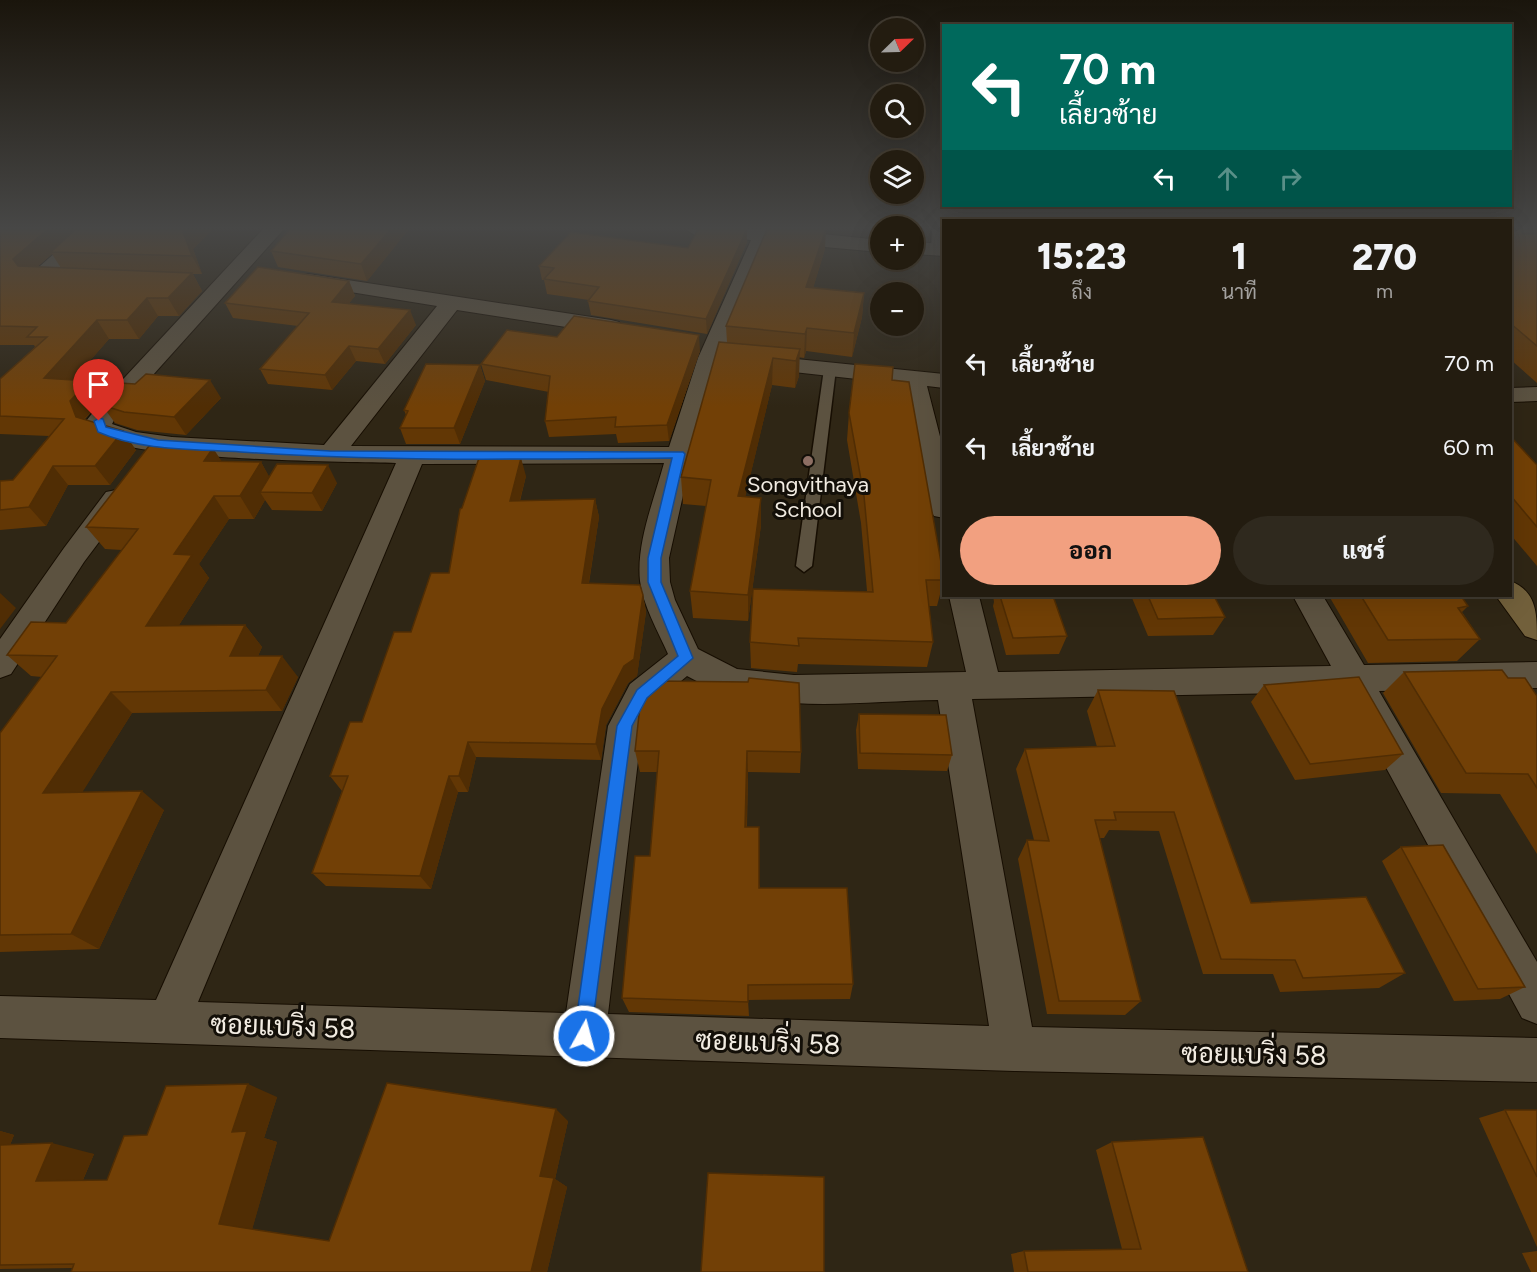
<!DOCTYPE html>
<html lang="th">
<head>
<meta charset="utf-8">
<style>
  body { margin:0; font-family:Figtree,Sarabun,sans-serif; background:#2f291e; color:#f1f3f6; height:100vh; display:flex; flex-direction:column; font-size:22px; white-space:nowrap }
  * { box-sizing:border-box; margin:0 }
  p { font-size:20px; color:#a3a19f }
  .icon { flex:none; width:33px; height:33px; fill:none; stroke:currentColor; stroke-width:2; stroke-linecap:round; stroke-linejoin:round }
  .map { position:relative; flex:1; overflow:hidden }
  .details { position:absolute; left:942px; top:219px; width:570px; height:378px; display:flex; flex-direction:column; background:#231c10; border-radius:0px; box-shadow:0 6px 24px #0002,0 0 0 2px #403a30 }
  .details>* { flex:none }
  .hud { position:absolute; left:942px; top:24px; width:570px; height:183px; border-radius:0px; box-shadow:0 6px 24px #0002,0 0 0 2px #403a30; background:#00695c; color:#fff; overflow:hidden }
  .needle { width:39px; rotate:67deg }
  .buttons { position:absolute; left:870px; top:18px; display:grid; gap:12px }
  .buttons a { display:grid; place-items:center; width:54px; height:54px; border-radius:50%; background:#231c10; box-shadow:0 6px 24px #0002,0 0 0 2px #403a30; font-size:30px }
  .pin { position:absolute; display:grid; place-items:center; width:51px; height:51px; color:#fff; margin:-62px -26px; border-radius:50% 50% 50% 0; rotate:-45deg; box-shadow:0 0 6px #0007 }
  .pin .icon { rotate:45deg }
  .me { position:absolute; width:66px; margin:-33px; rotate:7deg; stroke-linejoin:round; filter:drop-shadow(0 0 4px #0008) }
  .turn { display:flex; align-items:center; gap:21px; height:126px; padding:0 18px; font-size:27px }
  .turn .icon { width:78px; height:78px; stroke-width:2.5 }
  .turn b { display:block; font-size:42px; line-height:51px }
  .lanes { display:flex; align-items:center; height:57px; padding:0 18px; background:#0003; justify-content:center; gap:30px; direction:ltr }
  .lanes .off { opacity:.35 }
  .eta { display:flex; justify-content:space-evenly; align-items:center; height:102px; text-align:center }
  .eta b { font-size:36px; font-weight:800; line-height:42px }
  .cta { display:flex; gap:12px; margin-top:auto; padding:12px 18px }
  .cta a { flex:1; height:69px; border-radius:36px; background:#f2a080; color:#111; font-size:24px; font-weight:800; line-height:69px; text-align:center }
  .cta a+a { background:#2f291e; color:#f1f3f6 }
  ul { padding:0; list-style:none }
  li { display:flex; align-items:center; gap:18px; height:84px; padding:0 18px }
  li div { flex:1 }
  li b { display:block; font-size:22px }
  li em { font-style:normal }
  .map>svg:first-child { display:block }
</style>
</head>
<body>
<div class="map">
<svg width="1537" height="1272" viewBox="0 0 1537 1272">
  <rect width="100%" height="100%" fill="#2f2615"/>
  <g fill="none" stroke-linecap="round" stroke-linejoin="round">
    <defs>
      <path id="service" d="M932,229H942L941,250L936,253L931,250Z
        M830,365L836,369L812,566L804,572L796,566L824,369Z"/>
      <path id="minor" d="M82,229H103L56,272L73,275L76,279L73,283L31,282L28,278L31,274Z
        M263,229H284L117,415L112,424L136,432L172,437L324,445L437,306L301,284L298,280L301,276L308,274L611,320L619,322L622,327L619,332L611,334L457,310L351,446L669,447L698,358L751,240L695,235L685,229H775L880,240V252L769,242L722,358L692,455L669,558L670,582L675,600L698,649L737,669L794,675L966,672L949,596H979L998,672L1331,666L1293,596H1323L1364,665L1537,662V688L1379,691L1537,962V1024L1522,1018L1345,692L972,699L1032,1027L1537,1038V1082L1014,1071L0,1038V996L156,1000L396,463C347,462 120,460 91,434C88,430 87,425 86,421L99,405ZM664,463C654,500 636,543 640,581C643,606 658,631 668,654L630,684L608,726L566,1013L198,1002L422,464ZM687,676C762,717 857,701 938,700L989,1026L608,1014L642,727L654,704Z
        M914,242L944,244V256L914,254Z
        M756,355L944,374V388L927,386L944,452V518L934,516L930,509L902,384L748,367L744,362L748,357Z
        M1537,387V401L1510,402V388Z
        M116,490L126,492L130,499L126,506L84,562L11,674L0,678V639L64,548L106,492Z"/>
      <path id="secondary" d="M1510,581C1537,591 1537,614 1537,640L1525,636L1496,596H1510Z"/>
    </defs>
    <use href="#service" stroke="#170e02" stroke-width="3"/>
    <use href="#minor" stroke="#170e02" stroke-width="2"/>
    <use href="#secondary" stroke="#170e02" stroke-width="2"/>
    <use href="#service" fill="#5c5240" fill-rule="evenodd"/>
    <use href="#minor" fill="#5c5240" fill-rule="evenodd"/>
    <use href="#secondary" fill="#72603b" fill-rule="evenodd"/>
  </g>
  <path fill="#623705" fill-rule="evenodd" d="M0,229H213L193,249L202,274H193L202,291L179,316H158L139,339H109L73,380L89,381L103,399L84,420L136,450L110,485H68L46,526L0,530V481L13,480L49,436L0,434V379L35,347L34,345H0ZM52,254L61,268L37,267Z
    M409,229L367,281L278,267L271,251Z
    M747,229V242L707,334L591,315L588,301L589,300L547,294L544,280H542L539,266L688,248Z
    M1510,229H1537V383L1510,359Z
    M825,249L813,288L864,293L862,317L852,357L806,351L804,358L799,357V376L795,388L772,385L745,497L761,525L748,621L693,618L690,591L706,506L683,504L681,477L727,342L726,326Z
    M349,281L355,296L349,303L416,325L385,364L356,361L332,390L268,384L260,369L298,326L233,318L225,303Z
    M557,337L700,351L669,441L618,443L616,434L549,437L545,421L549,392L486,380L481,364Z
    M480,365L485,381L460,444H406L400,428L406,415L404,410Z
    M892,380L944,579L937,606H929L933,642L927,667L798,664L797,672L751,668L750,642L867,591L861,523L847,440L849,413Z
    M221,398L186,435L137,430L115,423L102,405Z
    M1510,436L1537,465V566L1510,534Z
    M222,462H261L269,477L337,483L322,511L272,510L265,500L254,519H229L199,564L209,578L179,625H245L262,647L258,656L298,677L282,711L132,713L82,792L164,810L99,949L0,952V733L42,677L31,676L7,655L66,623L122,550L105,549L86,527Z
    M526,476L520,501L595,499L599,517L589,583L643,595L646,612L637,676L628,683L606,725L601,760L476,757L468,792H458L431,889L326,886L312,873L342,791L330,776L362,722L411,632L449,573L462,508Z
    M993,596H1214L1225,617L1213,635L1148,636L1132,598H1054L1067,636L1059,654L1006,655L993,606L994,602Z
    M1329,596H1461L1468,606L1462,612L1480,639L1457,661L1368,663Z
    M1404,672L1508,678L1537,696V854L1500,794L1441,793L1383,693Z
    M1264,685L1403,754L1385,770L1295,780L1251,702Z
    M1098,690L1251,903L1405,973L1379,988L1280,992L1273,974H1203L1159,831L1109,830L1104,838H1099L1141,1001L1125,1015L1047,1014L1018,859L1027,840H1034L1016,769L1025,749L1097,747L1087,711Z
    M859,714L952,755L947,771L858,769L856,730Z
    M635,751L801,752L800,773L748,772L747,827L760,888L853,984L850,999L748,1000L749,1016L629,1012L622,998L650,856L657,772H640Z
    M1401,847L1525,987L1500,999L1454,1001L1382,861Z
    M277,1097L264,1138L277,1142L252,1229L329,1241L568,1121L555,1179L567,1187L547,1272L73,1268L0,1269V1131L14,1135L10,1145L94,1154L83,1180H107L147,1135Z
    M1505,1110H1537V1247L1479,1118Z
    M1112,1142L1248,1272H1014L1011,1254L1024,1251L1122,1249L1096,1150Z
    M1537,1251V1272H1531L1522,1253Z"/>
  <path fill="#502d04" d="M48,229H80L51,252L52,254L26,277L31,284L13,259Z
    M186,229H213L193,249L202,274L192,256L183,232Z
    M391,229H409L367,281L361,264Z
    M747,229V242L707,334L706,319Z
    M826,229L825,249L806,311V287Z
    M192,273L202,291L179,316L168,298Z
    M349,281L355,296L338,317L332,302Z
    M864,293L862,317L852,357L854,333Z
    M147,298L158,316L139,339L127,320Z
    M410,310L416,325L385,364L378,349Z
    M97,320L109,339L58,397L44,378Z
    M807,328L806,351L804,358L805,334Z
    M699,335L700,351L669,441L667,425Z
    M349,346L356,361L332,390L325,375Z
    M800,349L799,376L795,388L796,361Z
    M773,358L772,385L739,523L738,496Z
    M480,365L485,381L460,444L454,428Z
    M210,380L221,398L186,435L174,417Z
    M89,381L103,399L84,419L76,417L70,401Z
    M123,431L136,450L110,485L95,466Z
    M213,448L228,471L204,461Z
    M521,458L526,476L515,518L510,501Z
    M261,462L274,485L260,492L265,500L254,519L240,496Z
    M328,465L337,483L322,511L312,493Z
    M53,466L68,485L46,526L29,507Z
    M214,496L229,519L199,564L209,578L165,647L146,626L174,554Z
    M761,498V525L748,621V595Z
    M595,499L599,517L586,600L582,583Z
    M0,593L16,608L0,629Z
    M643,595L646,612L637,676L628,683L606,725L601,760L596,744L602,709Z
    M245,625L262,647L248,678L230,656Z
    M282,656L298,677L282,711L266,690Z
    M111,692L132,713L70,812L43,793Z
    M468,742L476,757L468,792L459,776Z
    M747,751L748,772L746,847L745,827Z
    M449,776L458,792L431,889L420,876Z
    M142,791L164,810L99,949L71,934Z
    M248,1084L277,1097L264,1138L277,1142L252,1230L219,1224L232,1132Z
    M556,1109L568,1121L555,1179L567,1187L547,1272H531L540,1176Z
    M0,1131L14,1135L5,1157L0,1156Z
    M52,1143L94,1154L79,1189L36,1181Z"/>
  <path fill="#724006" stroke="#502d04" stroke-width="1.5" d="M0,229H48L13,259L18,266L192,273L168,298H147L127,320H97L44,378L89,381L70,401L76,417L123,431L95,466H53L29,507L0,510V481L13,480L64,419L0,416V379L47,337H27L37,327L0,326Z
    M76,229H186L183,232L192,256L51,252Z
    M290,229H391L361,264L271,251Z
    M698,229H747L706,319L588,301L599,287L544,279L554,268L539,266L571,232L688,248Z
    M767,229H826L806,287L864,293L854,333L807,328L805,334L726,326Z
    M1510,229H1522L1523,234H1537V346L1510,323Z
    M258,267L349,281L332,302L410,310L378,349L349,346L325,375L260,369L309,313L225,303Z
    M574,316L699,335L667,425L615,427L616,417L545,421L550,376L481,364L507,330L557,337Z
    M719,342L800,349L796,361L773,358L738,496L761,498L748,595L690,591L711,480L681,477Z
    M426,364L480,365L454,428H400L408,411L404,410Z
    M855,364L893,367L892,380L909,382L944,579V580H926L933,642L798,638L799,646L750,642L753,589L873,592L864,496L849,413Z
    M146,374L210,380L174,417L124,412L102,405L120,383L135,384Z
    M1510,436L1537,465V527L1510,495Z
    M149,446L213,448L204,461L261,462L240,496H214L174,554L192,555L146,626L245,625L230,656H282L266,690L111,692L43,793L142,791L71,934L0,935V733L57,656L7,655L31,622L66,623L138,529L86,527Z
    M479,458H521L510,501L595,499L582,583L640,585L643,595L634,659L624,666L602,709L596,744L468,742L459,776H449L420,876L312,873L348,776H330L350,722H362L394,632H411L431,573H449L460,509L462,508Z
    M277,464L328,465L312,493L260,492Z
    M1000,596H1053L1067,636L1013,638Z
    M1148,596H1214L1225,617L1158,619Z
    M1361,596H1461L1468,606L1458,608L1480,639L1388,640Z
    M1502,670L1508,678H1525L1537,696V788L1528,774L1466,773L1404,672Z
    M1359,677L1403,754L1310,764L1264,685Z
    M749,678L799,683L801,752L747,751L745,827H759V888H847L853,984L748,985V1002L622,998L635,856H650L659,751H635L640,706L654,681L748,682Z
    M1098,690L1174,691L1251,903L1366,897L1405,973L1303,978L1295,960L1221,959L1174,812H1114L1116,820H1095L1141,1001H1059L1027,840L1049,841L1025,749L1115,746Z
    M859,714L946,715L952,755L860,753Z
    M1443,845L1525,987L1478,989L1401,847Z
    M387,1083L556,1109L540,1176L554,1178L531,1272H71L74,1264L0,1265V1145L52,1143L36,1181L107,1180L124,1136L147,1135L166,1086L248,1084L232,1132L247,1131L219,1224L329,1241Z
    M1505,1110H1537V1177Z
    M1203,1137L1248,1272H1028L1024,1251L1141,1249L1112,1142Z
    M708,1173L824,1177V1272H701Z"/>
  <linearGradient id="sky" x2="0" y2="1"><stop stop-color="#1a150c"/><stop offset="0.56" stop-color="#474746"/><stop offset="1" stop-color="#474746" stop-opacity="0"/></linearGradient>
  <rect width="1537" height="407" fill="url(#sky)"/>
  <path fill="#1a73e8" stroke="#114b97" stroke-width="1.5" d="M99,418L103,419L106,427L158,440L330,451L683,452L685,454L661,558V582L693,658L647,698L632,726L590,1043L584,1045L577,1043L574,1036L617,726L637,690L678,656L648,582V558L672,458C528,459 385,462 241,452C194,449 141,451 98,432L94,421Z"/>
  <circle fill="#8d6e63" stroke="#130f08" stroke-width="2" cx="808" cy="461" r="6"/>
  <g text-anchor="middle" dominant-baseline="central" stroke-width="6" stroke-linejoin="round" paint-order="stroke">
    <g font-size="22" fill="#f2ece2" stroke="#130f08">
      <text x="808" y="484">Songvithaya<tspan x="808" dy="25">School</tspan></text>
    </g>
    <g font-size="27" fill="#f2ece2" stroke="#130f08">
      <text transform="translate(283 1026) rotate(2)">ซอยแบริ่ง 58</text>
      <text transform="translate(768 1042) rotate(2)">ซอยแบริ่ง 58</text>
      <text transform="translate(1254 1054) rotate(1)">ซอยแบริ่ง 58</text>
    </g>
  </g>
</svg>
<div class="buttons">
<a><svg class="needle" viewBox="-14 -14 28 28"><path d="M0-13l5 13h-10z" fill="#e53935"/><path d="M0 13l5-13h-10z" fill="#a3a19f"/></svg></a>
<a><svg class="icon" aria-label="search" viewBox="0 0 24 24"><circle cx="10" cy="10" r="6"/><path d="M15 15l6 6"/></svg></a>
<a><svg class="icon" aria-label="layers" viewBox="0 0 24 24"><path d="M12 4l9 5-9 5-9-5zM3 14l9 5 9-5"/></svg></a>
<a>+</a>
<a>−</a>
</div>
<div class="pin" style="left:99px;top:421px;background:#d93025"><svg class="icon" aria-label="arrive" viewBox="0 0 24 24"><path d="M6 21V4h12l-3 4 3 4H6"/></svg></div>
<svg class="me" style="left:584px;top:1036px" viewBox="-20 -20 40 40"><circle r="17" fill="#1a73e8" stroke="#fff" stroke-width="3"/><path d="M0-11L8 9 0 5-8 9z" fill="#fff"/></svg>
<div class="hud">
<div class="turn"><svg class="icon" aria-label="left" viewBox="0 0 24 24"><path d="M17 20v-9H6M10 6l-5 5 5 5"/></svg><div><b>70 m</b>เลี้ยวซ้าย</div></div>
<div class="lanes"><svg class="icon" aria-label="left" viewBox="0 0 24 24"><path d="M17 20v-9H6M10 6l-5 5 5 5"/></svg><svg class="icon off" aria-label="ahead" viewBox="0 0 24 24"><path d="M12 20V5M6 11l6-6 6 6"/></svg><svg class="icon off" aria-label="right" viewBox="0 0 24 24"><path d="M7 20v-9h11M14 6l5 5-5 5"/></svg></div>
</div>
<section class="details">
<div class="eta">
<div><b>15:23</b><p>ถึง</p></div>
<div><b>1</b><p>นาที</p></div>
<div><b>270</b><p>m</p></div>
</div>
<ul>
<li><svg class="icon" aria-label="left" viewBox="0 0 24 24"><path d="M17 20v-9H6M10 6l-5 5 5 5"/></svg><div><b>เลี้ยวซ้าย</b></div><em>70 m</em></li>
<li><svg class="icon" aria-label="left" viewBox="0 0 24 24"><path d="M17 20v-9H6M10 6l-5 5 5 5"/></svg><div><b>เลี้ยวซ้าย</b></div><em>60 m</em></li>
</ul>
<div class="cta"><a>ออก</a><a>แชร์</a></div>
</section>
</div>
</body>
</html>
